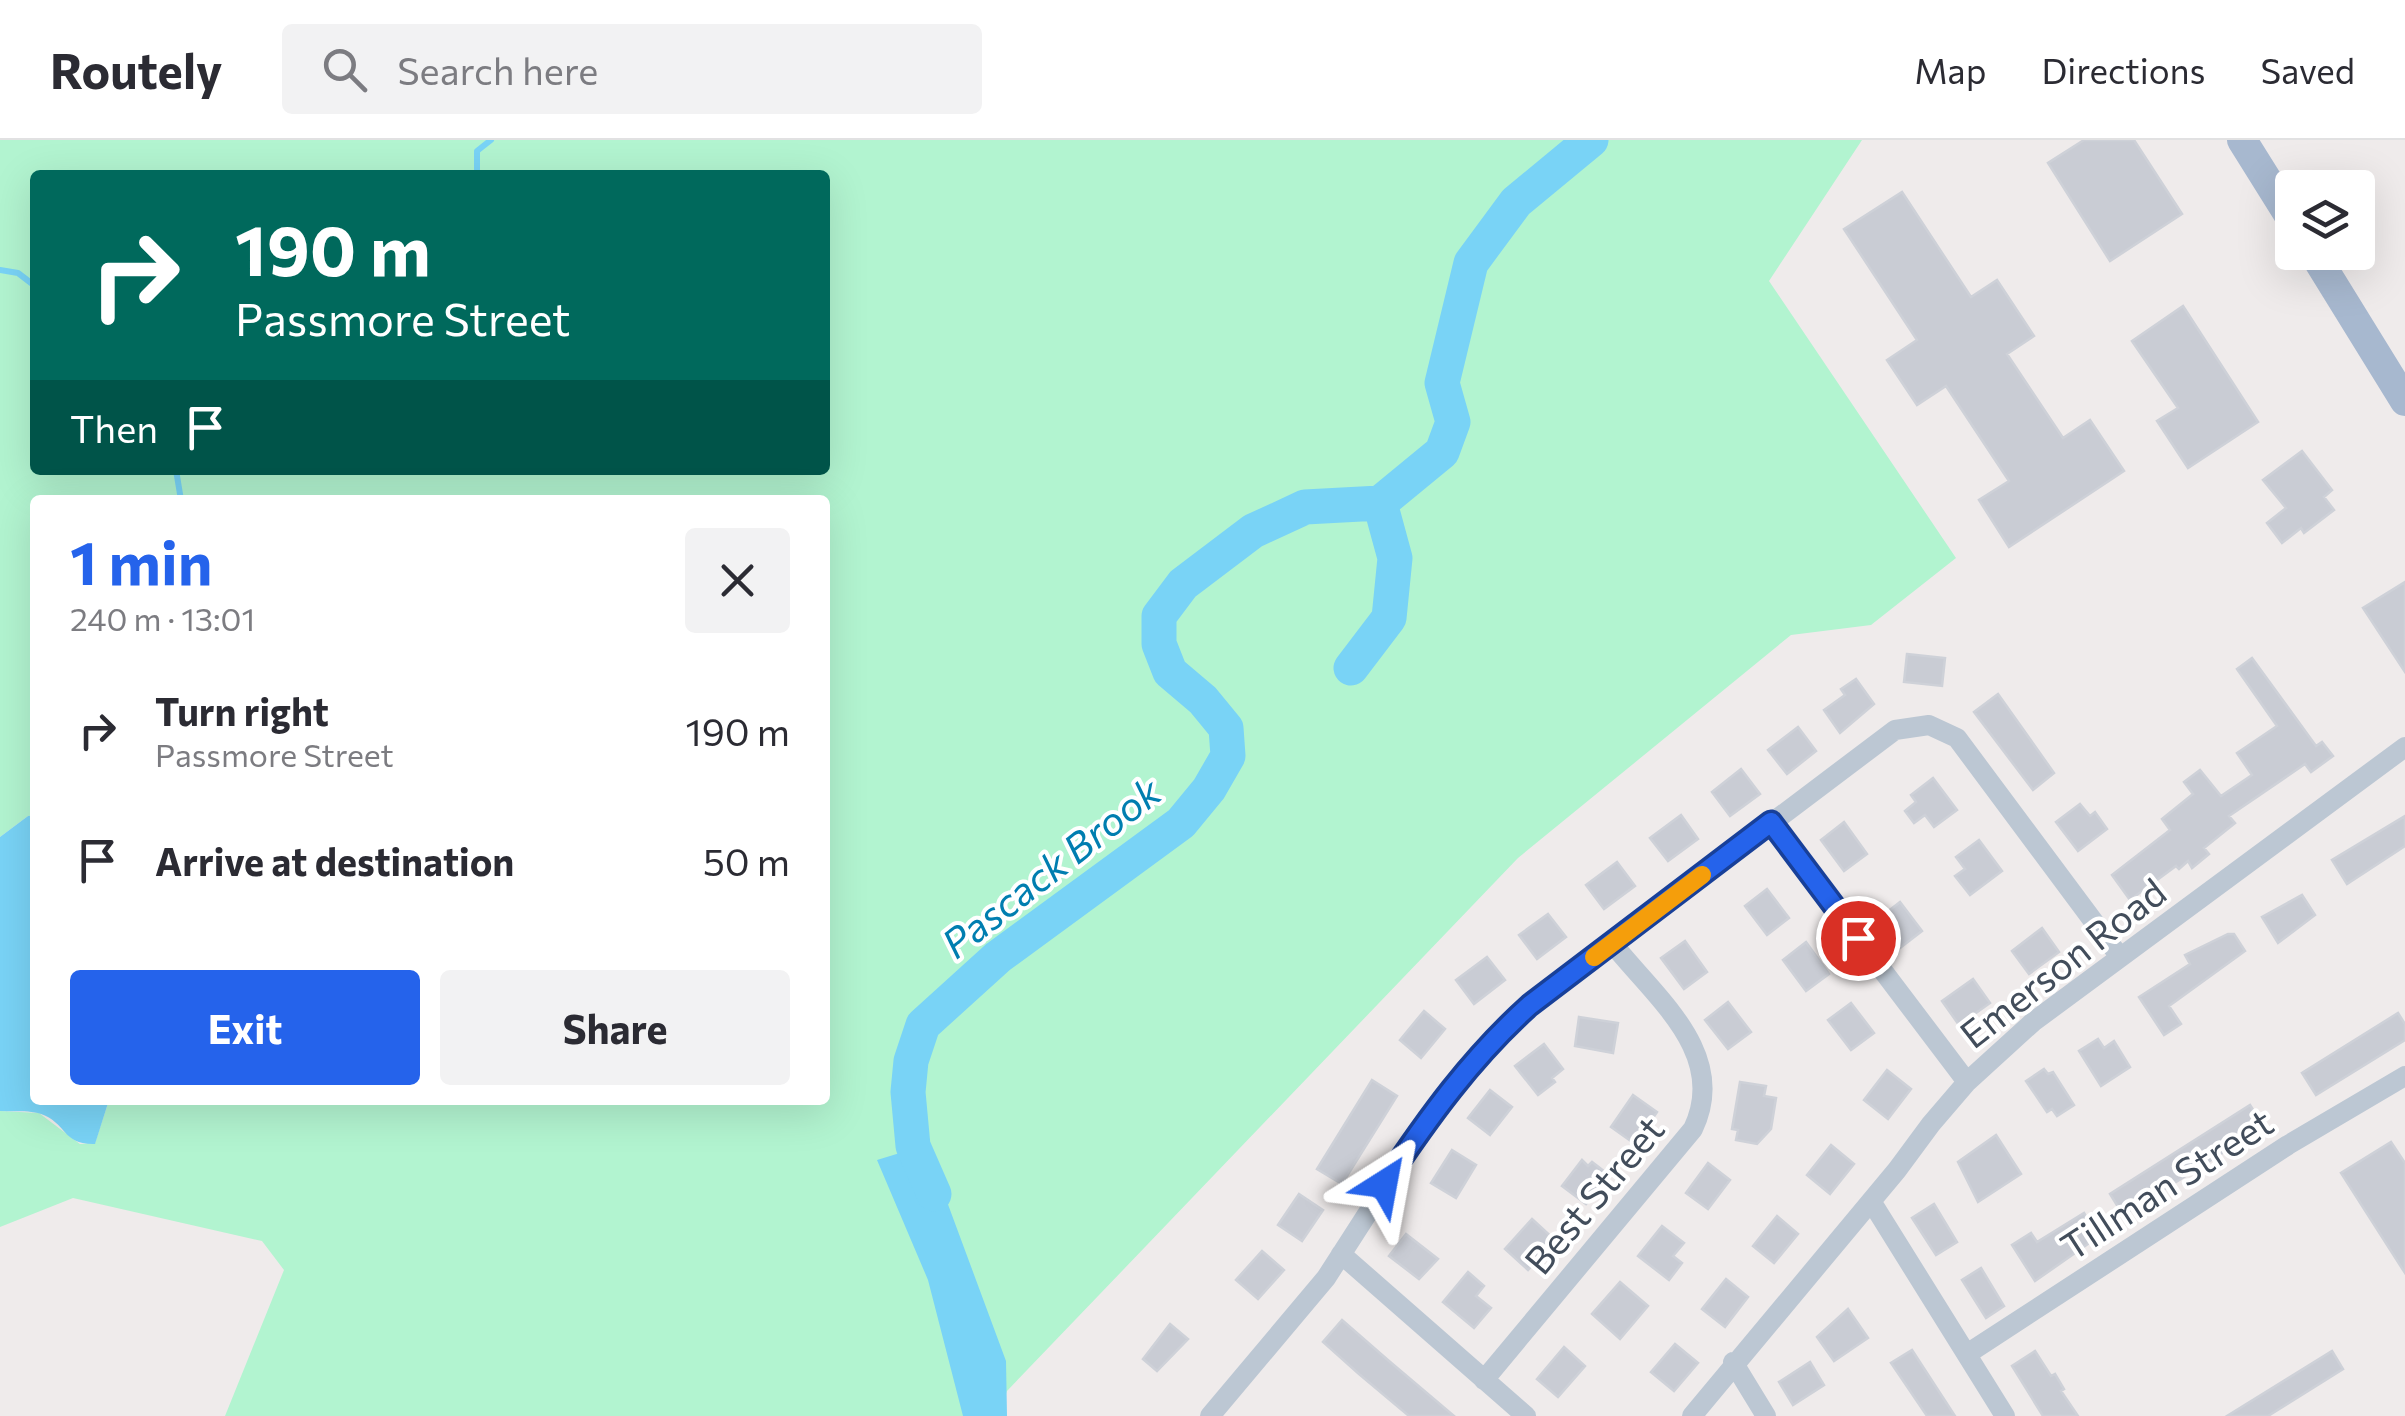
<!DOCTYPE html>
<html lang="en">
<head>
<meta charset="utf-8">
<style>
  body { margin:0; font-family:Commissioner,sans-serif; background:#f2f2f3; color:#2b2b33; height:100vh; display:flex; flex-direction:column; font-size:38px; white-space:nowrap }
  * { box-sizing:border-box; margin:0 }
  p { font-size:32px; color:#7c7c81 }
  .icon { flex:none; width:55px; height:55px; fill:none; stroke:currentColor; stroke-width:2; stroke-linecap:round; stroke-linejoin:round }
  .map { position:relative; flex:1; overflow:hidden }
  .details { position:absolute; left:30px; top:355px; width:800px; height:610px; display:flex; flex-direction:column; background:#fff; border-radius:10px; box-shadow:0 10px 40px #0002 }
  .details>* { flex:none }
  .banner { position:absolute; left:30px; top:30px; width:800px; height:305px; border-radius:10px; box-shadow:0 10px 40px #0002; background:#00695c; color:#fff; overflow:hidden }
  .controls { position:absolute; left:2275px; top:30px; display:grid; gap:20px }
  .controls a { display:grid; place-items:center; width:100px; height:100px; border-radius:10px; background:#fff; box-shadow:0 10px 40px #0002; font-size:50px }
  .pin { position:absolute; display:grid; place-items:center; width:85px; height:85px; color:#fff; margin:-42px; border:5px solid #fff; border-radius:50%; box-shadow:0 2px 10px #0007 }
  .me { position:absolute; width:110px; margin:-55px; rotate:34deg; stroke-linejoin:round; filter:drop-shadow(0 0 8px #0008) }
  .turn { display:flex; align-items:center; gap:35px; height:210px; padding:0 40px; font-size:45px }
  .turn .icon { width:130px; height:130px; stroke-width:2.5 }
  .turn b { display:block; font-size:70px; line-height:85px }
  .then { display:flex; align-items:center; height:95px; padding:0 40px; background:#0003; gap:20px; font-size:38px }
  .round { display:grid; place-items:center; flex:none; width:105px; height:105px; border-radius:10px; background:#f2f2f3 }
  .headline { display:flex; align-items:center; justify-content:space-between; height:170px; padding:0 40px }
  h1 { font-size:60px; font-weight:700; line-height:75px; color:#2563eb }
  .primary-button { display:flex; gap:20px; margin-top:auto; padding:20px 40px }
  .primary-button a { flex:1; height:115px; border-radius:10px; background:#2563eb; color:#fff; font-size:40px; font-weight:700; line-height:115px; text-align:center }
  .primary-button a+a { background:#f2f2f3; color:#2b2b33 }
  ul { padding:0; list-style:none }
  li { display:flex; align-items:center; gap:30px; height:130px; padding:0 40px }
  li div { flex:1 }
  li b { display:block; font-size:38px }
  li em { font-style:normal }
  header { display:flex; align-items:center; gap:60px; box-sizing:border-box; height:140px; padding:0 50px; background:#fff; border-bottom:2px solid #e1e1e2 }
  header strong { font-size:48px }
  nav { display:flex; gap:55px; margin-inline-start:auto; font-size:35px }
  .search { width:700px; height:90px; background:#f2f2f3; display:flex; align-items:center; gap:25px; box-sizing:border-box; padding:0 35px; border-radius:10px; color:#7c7c81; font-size:38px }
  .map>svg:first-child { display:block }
</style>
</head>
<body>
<header>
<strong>Routely</strong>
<div class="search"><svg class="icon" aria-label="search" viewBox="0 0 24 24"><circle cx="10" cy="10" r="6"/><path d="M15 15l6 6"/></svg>Search here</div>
<nav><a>Map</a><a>Directions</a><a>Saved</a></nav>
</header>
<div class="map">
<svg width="2405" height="1276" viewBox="0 0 2405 1276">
  <rect width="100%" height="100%" fill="#efebeb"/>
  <path fill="#b2f4d0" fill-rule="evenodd" d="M0,0H1862L1769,141L1956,418L1871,485L1791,495L1518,718L1007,1251L998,1276H225L284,1130L262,1101L73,1058L0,1087V971L39,973L80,1004L95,1003L109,960H825V360H35V675L28,676L0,697ZM35,35H825V330H35Z"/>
  <path fill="#79d3f6" d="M35,675V960H109L95,1004C62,1005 67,983 41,974C29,970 13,972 0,971V697L28,676Z
    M926,1005L1006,1221L1007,1276H963L928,1140L877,1020Z"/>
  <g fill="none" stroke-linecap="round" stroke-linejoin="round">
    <path stroke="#79d3f6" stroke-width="6" d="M477,35V11L491,0
      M0,130L18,133L35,146
      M176,330L181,360"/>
    <path stroke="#79d3f6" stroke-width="35" d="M1351,528L1389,478L1395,418L1380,363
      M934,1054L913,1006L908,952L911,921L923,885L998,817L1181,683L1209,649L1228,616L1226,588L1203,560L1170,532L1159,504V476L1183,444L1253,391L1305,367L1380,363L1442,312L1453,282L1442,243L1471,123L1516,62L1591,0"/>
  </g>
  <path fill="#c9ccd4" stroke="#ced1d8" stroke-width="2.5" d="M2084,0H2134L2182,74L2110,121L2048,23Z
    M1902,52L1971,157L1997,140L2034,196L2007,214L2063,298L2090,280L2124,331L2009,407L1979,360L2009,341L1946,246L1917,265L1887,220L1917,200L1844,89Z
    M2183,166L2258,282L2188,328L2157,281L2178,268L2132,201Z
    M2302,311L2332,350L2324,357L2334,370L2304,393L2301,388L2282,403L2267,383L2286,368L2263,340Z
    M2405,442V532L2363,468Z
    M1907,514L1945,518L1942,546L1904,542Z
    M2252,518L2316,606L2322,602L2333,616L2311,632L2305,624L2229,676L2235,683L2204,708L2209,714L2192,728L2188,721L2179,729L2176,726L2130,760L2112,735L2170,690L2162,679L2193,654L2184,642L2200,630L2221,656L2252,635L2237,613L2277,586L2237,529Z
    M1856,539L1874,564L1840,593L1824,570L1845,555L1841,549Z
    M1998,554L2054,633L2033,650L1974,572Z
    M1798,587L1816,611L1787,634L1768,610Z
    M1741,629L1760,654L1730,676L1712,652Z
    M1933,638L1957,670L1934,687L1925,675L1914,683L1905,671L1916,662L1911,655Z
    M2080,664L2090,676L2095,672L2107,689L2078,711L2056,682Z
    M1681,675L1698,699L1668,721L1650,698Z
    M2405,676V706L2347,744L2332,720Z
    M1844,682L1867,714L1844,731L1821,700Z
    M1979,700L2002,731L1970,755L1955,736L1965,729L1956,717Z
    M1617,722L1635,746L1604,769L1586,745Z
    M1767,749L1789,778L1767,795L1745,766Z
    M2302,755L2315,775L2278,803L2262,777Z
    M1900,762L1922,791L1900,808L1878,779Z
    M1548,774L1566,797L1537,819L1519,795Z
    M2042,788L2059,812L2029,834L2012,811Z
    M2228,794H2234L2245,811L2169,866L2181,884L2164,895L2139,857L2190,824L2185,815Z
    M1685,801L1707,832L1684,849L1661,818Z
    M1806,802L1829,834L1806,851L1783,820Z
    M1487,817L1505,840L1474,864L1456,840Z
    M1973,839L1990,863L1959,885L1942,861Z
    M1728,862L1751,892L1728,909L1705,880Z
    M1851,863L1874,893L1851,910L1828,880Z
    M1424,871L1445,889L1421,918L1400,900Z
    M2398,873L2405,884V900L2316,955L2302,933Z
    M1579,877L1618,883L1613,913L1575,906Z
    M2098,899L2104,908L2114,901L2130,927L2101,946L2079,911Z
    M1544,904L1563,929L1552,938L1555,942L1538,955L1515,926Z
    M2044,929L2048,934L2053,932L2074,965L2057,976L2052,969L2047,972L2026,941Z
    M1887,930L1911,949L1888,979L1864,960Z
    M1372,940L1397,956L1342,1044L1317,1029Z
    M1740,942L1766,946L1764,956L1776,958L1771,989L1757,1004L1736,1000L1738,990L1732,989Z
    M1490,950L1512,967L1490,995L1468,978Z
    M1633,955L1657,972L1635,1004L1611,987Z
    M2250,965L2264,987L2123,1075L2110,1054Z
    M1996,995L2021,1034L1978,1062L1958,1022Z
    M2391,1002L2405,1023V1133L2341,1033Z
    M1831,1005L1854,1024L1830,1054L1807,1035Z
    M1452,1010L1476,1025L1456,1058L1431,1043Z
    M1582,1020L1588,1026L1592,1022L1609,1035L1586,1064L1562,1046Z
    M1708,1023L1730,1040L1708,1069L1686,1053Z
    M1299,1054L1323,1070L1302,1101L1278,1085Z
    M1934,1064L1957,1102L1936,1115L1912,1078Z
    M2084,1073L2098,1097L2035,1141L2012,1105L2031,1093L2037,1102Z
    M1777,1076L1798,1094L1774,1123L1753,1106Z
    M1532,1079L1555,1100L1528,1130L1505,1109Z
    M1662,1086L1684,1103L1673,1116L1682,1123L1669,1140L1638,1116Z
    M1406,1094L1438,1119L1419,1139L1389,1116Z
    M1262,1111L1284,1130L1258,1159L1236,1140Z
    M1981,1128L2004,1166L1986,1178L1962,1140Z
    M1468,1132L1484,1146L1476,1156L1491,1168L1474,1188L1443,1162Z
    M1726,1139L1748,1157L1725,1187L1702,1169Z
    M1620,1142L1648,1166L1620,1199L1592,1174Z
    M1848,1169L1868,1198L1834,1221L1817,1197Z
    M1342,1180L1389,1221L1454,1276H1409L1359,1234L1323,1202Z
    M1170,1184L1188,1199L1157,1231L1143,1219Z
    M1675,1204L1698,1223L1674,1251L1651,1232Z
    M1564,1207L1585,1226L1558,1257L1537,1239Z
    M1912,1210L1938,1250L1955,1276H1927L1891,1223Z
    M2035,1211L2051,1236L2055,1234L2064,1249L2061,1251L2078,1276H2043L2012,1226Z
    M2332,1211L2343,1229L2268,1276H2227Z
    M1810,1222L1824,1245L1793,1265L1779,1242Z"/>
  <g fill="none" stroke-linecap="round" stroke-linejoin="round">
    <path stroke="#bcc7d3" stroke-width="20" d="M1771,683L1967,942
      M1871,1061L2005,1276
      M1341,1114L1526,1276
      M1967,1214L2288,1005L2405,936
      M1733,1222L1766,1276
      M1484,1240L1693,989C1729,914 1656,858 1612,803
      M1210,1276L1326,1138L1438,964L1465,929L1530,865L1895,590L1929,585L1957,598L2120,817
      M1692,1276L1897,1030L1931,984L1967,942L2033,882L2405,607"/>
    <path stroke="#a7b8cf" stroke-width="30" d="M2242,0L2292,80
      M2313,112L2405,261"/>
  </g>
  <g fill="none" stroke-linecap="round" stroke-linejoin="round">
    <defs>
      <path id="route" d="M1384,1044C1428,978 1471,918 1530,865L1771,682L1858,798"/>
    </defs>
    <use href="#route" stroke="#184099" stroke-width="25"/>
    <use href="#route" stroke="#2563eb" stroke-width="18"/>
    <path stroke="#f59e0b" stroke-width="18" d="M1594,817L1702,735"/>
  </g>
  <g text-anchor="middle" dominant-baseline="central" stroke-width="8" stroke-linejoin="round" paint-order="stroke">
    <g font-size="38" fill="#424d5b" stroke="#fff">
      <text transform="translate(2062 822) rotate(-38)">Emerson Road</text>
      <text transform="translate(2166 1043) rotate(-33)">Tillman Street</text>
      <text transform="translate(1593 1054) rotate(-50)">Best Street</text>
    </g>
    <g font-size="40" font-style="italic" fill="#007eb0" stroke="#fff">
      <text transform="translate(1050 726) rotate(-38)">Pascack Brook</text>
    </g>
  </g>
</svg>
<div class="controls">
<a><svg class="icon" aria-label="layers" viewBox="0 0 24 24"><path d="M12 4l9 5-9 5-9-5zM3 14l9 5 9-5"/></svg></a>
</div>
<div class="pin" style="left:1858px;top:798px;background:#d93025"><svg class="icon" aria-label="arrive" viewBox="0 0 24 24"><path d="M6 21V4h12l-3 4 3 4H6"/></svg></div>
<svg class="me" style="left:1384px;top:1044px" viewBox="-20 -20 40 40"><path d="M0-17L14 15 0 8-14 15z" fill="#2563eb" stroke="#fff" stroke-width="4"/></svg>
<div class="banner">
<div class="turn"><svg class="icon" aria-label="right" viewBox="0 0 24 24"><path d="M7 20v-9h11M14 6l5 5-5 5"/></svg><div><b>190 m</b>Passmore Street</div></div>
<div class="then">Then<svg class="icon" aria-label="arrive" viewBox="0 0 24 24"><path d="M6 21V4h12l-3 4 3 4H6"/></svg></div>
</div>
<section class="details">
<div class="headline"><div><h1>1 min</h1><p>240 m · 13:01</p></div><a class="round"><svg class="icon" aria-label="close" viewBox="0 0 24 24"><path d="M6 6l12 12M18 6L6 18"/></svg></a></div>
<ul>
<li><svg class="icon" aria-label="right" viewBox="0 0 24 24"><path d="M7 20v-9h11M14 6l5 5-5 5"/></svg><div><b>Turn right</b><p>Passmore Street</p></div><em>190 m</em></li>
<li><svg class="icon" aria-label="arrive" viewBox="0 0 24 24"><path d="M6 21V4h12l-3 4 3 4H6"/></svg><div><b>Arrive at destination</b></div><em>50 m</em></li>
</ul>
<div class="primary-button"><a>Exit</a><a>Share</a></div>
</section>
</div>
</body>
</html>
